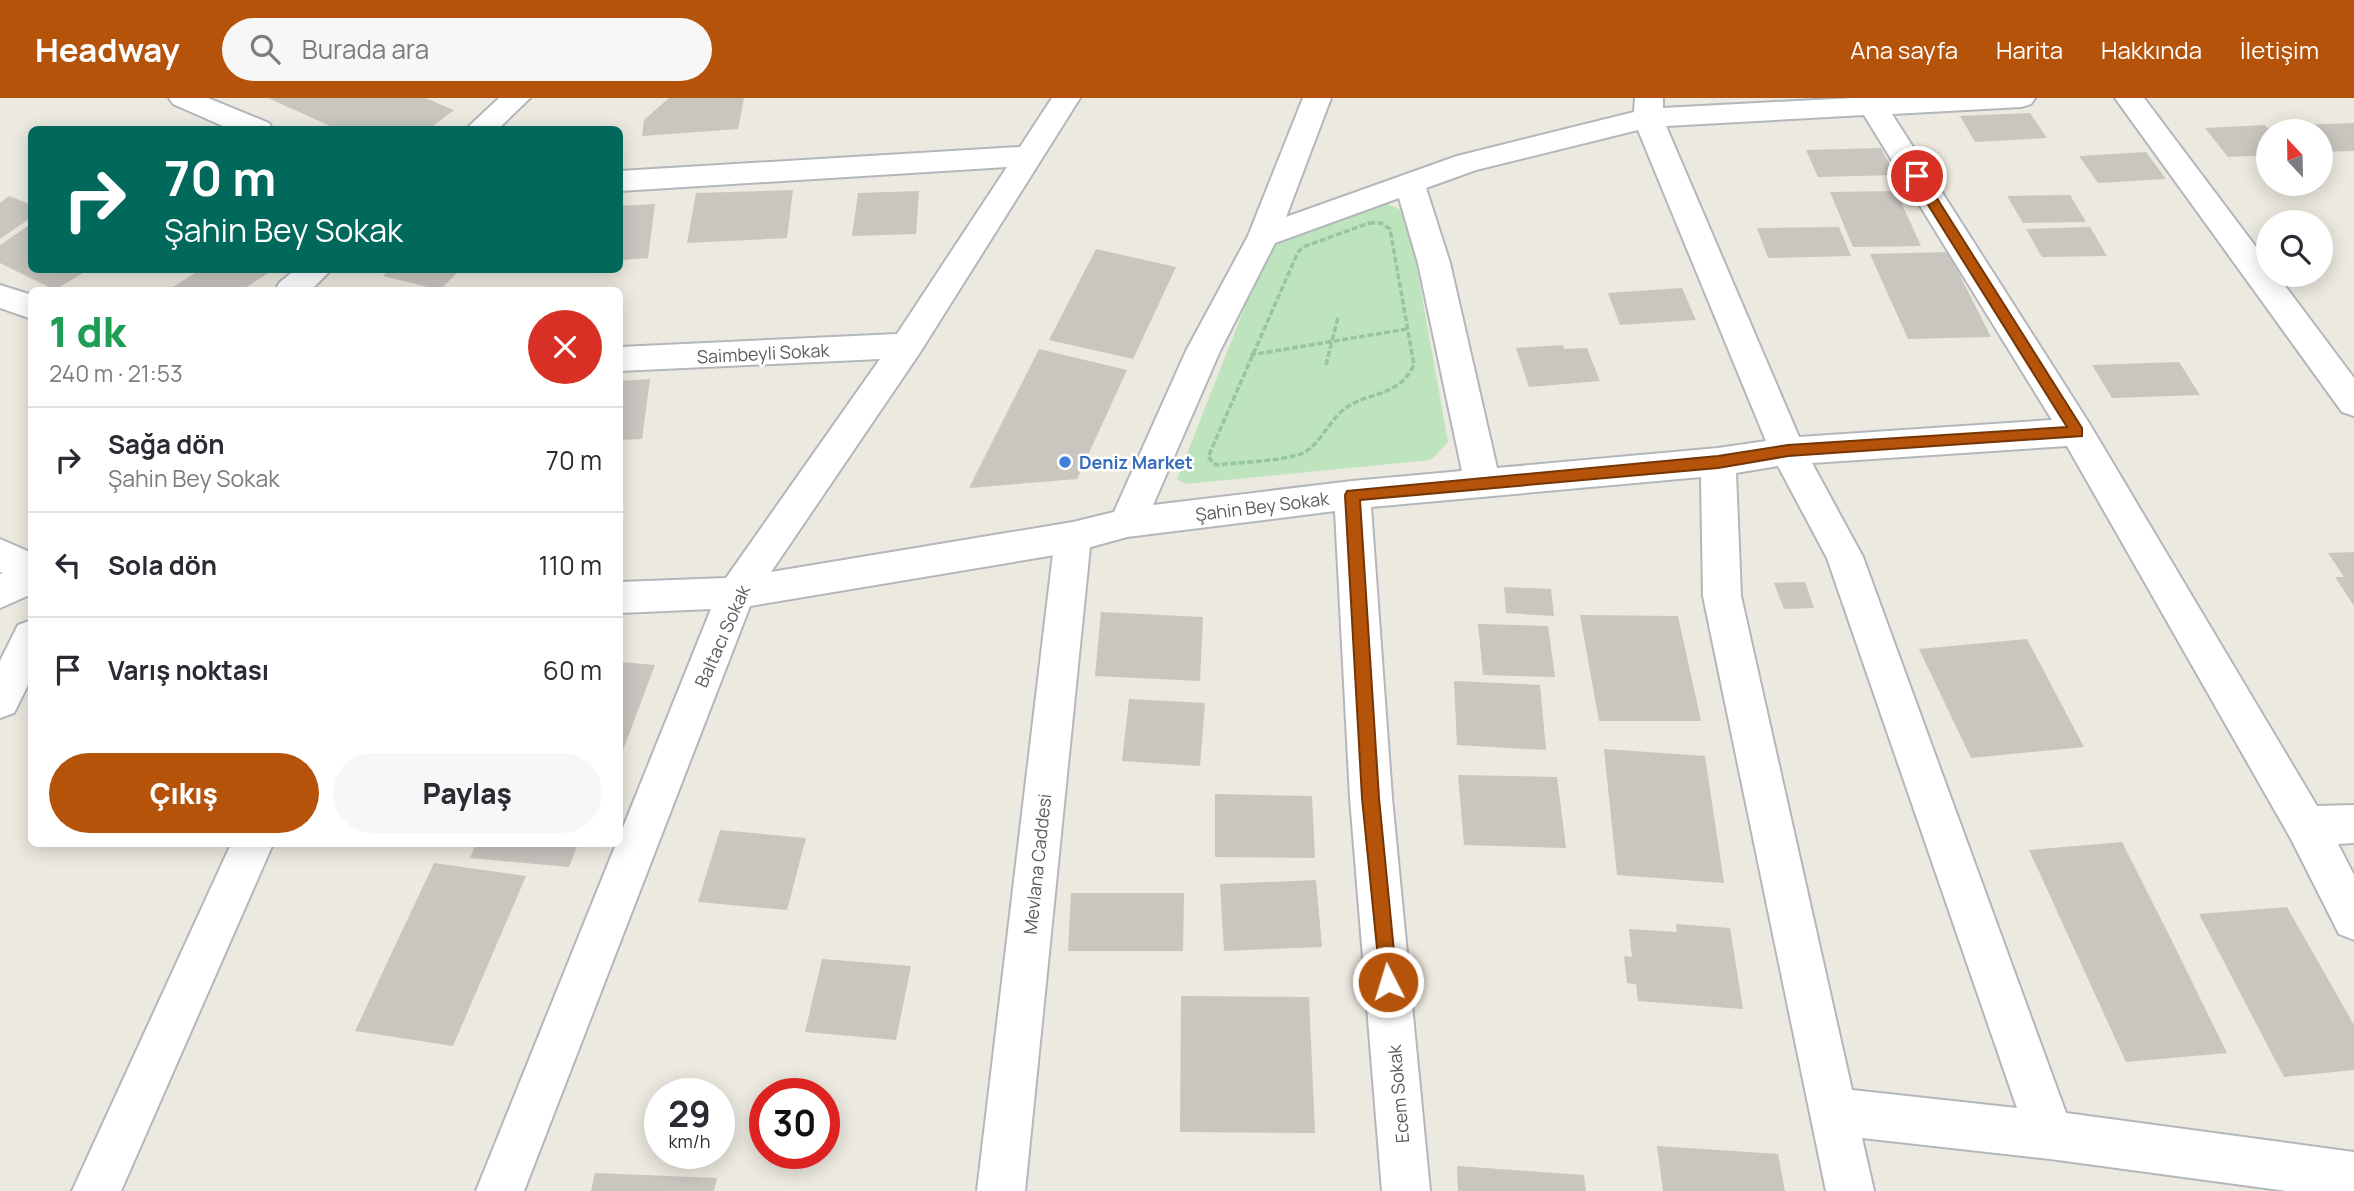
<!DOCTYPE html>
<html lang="tr">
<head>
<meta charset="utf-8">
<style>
  body { margin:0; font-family:Manrope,sans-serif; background:#f7f7f7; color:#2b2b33; height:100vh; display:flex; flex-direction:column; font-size:26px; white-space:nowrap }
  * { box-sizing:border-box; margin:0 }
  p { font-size:23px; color:#7c7c81 }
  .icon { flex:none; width:38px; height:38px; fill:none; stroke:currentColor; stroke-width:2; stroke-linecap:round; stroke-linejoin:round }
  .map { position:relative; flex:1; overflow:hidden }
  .side { position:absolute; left:28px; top:189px; width:595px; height:560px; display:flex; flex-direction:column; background:#fff; border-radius:10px; box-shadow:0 4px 18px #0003 }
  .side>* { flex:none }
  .guide { position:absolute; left:28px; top:28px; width:595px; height:147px; border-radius:10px; box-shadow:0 4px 18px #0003; background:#00695c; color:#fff; overflow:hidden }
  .needle { width:46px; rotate:338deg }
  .tools { position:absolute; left:2256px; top:21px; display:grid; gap:14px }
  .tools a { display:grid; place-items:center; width:77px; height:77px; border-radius:50%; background:#fff; box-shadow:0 4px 18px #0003; font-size:35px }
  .speed { position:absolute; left:644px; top:980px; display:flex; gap:14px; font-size:35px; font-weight:700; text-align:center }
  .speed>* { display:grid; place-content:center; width:91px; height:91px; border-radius:50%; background:#fff; box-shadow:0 4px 18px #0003; line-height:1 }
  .speed small { font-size:18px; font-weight:400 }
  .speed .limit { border:10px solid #d22; background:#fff; color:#111 }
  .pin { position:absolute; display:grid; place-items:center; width:60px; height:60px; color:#fff; margin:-30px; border:4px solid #fff; border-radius:50%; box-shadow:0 2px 7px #0007 }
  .me { position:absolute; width:77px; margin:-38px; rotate:355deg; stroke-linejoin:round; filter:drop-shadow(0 0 5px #0008) }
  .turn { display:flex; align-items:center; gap:24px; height:147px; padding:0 21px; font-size:32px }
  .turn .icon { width:91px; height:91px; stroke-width:2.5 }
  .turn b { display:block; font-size:49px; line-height:60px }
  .round { display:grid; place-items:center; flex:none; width:74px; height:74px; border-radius:37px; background:#f7f7f7 }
  .head { display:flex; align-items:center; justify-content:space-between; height:119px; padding:0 21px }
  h1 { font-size:42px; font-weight:800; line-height:52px; color:#1e9e55 }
  .button { display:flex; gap:14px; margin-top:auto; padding:14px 21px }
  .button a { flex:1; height:80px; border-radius:42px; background:#b45309; color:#fff; font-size:28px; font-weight:800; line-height:80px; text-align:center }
  .button a+a { background:#f7f7f7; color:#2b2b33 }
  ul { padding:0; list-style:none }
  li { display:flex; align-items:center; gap:21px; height:105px; padding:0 21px; border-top:2px solid #e1e1e2 }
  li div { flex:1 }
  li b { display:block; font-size:26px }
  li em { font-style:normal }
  header { display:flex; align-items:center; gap:42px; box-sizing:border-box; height:98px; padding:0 35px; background:#b45309; color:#fff }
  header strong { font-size:33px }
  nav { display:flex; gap:38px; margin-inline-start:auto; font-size:24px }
  .search { width:490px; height:63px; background:#f7f7f7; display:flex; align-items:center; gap:18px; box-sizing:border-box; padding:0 24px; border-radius:38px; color:#7c7c81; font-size:26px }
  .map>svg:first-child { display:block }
</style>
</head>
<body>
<header>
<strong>Headway</strong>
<div class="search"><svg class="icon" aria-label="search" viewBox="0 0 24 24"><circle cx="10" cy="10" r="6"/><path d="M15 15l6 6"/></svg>Burada ara</div>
<nav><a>Ana sayfa</a><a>Harita</a><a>Hakkında</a><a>İletişim</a></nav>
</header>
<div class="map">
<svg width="2354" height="1093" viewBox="0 0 2354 1093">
  <rect width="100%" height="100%" fill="#ece9e0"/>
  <path fill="#bde4bc" d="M1384,105L1407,114L1448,344L1431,362L1186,386L1177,381L1270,145L1372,107Z"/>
  <path fill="#c9c5bf" d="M268,0H425L454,12L428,32H339Z
    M669,0H744L738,31L642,38L644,22Z
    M2030,15L2047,40L1975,44L1960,18Z
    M2354,25V53L2320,54V33H2302L2297,27Z
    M2265,27L2270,33H2268V57L2228,59L2205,30Z
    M1881,50L1895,77L1818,79L1806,52Z
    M2146,54L2166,81L2098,85L2079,58Z
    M793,92L787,140L687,145L696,95Z
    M919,93L916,136L852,138L858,95Z
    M1896,93L1921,148L1853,149L1830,94Z
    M2070,97L2086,124L2023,125L2007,98Z
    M9,98L32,107V119L0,141V105Z
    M655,106L648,160L620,162V108Z
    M32,125V172H88L55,192L0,165V147Z
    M1839,129L1851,158L1768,160L1757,130Z
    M2090,129L2107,158L2042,159L2026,131Z
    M1096,151L1176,169L1133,261L1049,242Z
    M1948,154L1991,239L1908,241L1870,156Z
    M200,172H273L242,192H168Z
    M389,172H460L440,192L383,178Z
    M1682,190L1696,222L1620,227L1608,195Z
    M1563,247L1564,251L1587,250L1600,283L1529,289L1516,250Z
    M1039,251L1127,272L1077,381L969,390Z
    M2179,264L2200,297L2112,300L2092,267Z
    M650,281L642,341L620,342V283Z
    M2354,454V508L2335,479H2344L2328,455Z
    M1805,484L1814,510L1784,511L1774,485Z
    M1504,489L1551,491L1554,518L1506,515Z
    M1101,514L1203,519L1200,583L1095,578Z
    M1580,517L1678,518L1701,623H1599Z
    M1478,526L1548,528L1555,579L1483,577Z
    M2027,541L2084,649L1971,660L1919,551Z
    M620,564L655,567L620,660Z
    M1454,583L1540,587L1546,652L1457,647Z
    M1129,601L1205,605L1200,668L1122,663Z
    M1604,651L1705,658L1724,785L1617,777Z
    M1458,677L1557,679L1566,750L1464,747Z
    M1215,696L1312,698L1315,760L1215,759Z
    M720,732L806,740L787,812L698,804Z
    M2122,744L2172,843L2227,955L2126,964L2029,752Z
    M476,746H578L569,769L470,760Z
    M434,765L526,778L453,948L355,933Z
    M1316,782L1322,849L1224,853L1220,786Z
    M1071,795H1184L1183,853H1068Z
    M2287,809L2354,927V972L2284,979L2199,816Z
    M1676,826L1730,830L1743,911L1638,903L1636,886L1627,885L1624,858L1632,859L1629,831L1677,834Z
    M822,861L911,868L896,942L805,934Z
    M1181,898L1309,899L1315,1035L1180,1034Z
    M1657,1048L1778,1056L1785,1093H1663Z
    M1457,1068L1584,1077L1586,1093H1458Z
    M595,1075L717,1080L714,1093H591Z"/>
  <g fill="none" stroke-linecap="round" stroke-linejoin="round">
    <defs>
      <path id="street" d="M169,0H208L269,25L273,32H232L173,6Z
        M499,0H530L497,32H465Z
        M1052,0H1080L919,256L771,474L1073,424L1114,414L1186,253L1248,138L1303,0H1331L1286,119L1457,58L1634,14L1635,0H1663V10L1853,0H2035L2031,6L2021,9L1892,16L2089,325L2317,708L2354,707V745L2338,746L2354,777V842L2339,836L2291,741L2067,348L1812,365L1863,459L2066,1015L2354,1054V1093H2287L2050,1061L1862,1040L1874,1093H1826L1703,498L1701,379L1371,409L1392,700L1430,1093H1382L1350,700L1335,413L1127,439L1073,454L750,508L524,1093H476L616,746H620V737L711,511L620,515V484L726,480L880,261L620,273V249L897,236L1007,69L620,93V73L1020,49ZM1864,17L2052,322L1799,339L1666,28ZM1638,32L1766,343L1718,350L1497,370L1450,165L1426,90L1476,72ZM1399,100L1418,165L1462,373L1352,383L1153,407L1220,253L1275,145ZM1778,368L1827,460L2017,1010L1852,992L1741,498L1736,375Z
        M2115,0H2144L2268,165V177H2277L2354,280V318L2342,314Z
        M295,172H331L311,192H275L280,184Z
        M0,187L32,197V221L0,210Z
        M0,441L32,455V496L0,510V476L3,475L0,474Z
        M32,522V579L14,615L0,620V563L18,527Z
        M231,746H273L121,1093H72Z"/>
      <path id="secondary" d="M1073,424L1086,429L1091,439L1025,1093H977L1055,439L1060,429Z"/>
    </defs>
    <use href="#street" stroke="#b3b7bb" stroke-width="4"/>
    <use href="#secondary" stroke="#b4b8bd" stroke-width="4"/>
    <path stroke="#95c5a1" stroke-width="3.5" stroke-dasharray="6 2.5" stroke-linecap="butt" d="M1369,125H1381L1390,131L1414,267C1397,301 1369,292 1343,312C1327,325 1318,352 1297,357C1272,364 1242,364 1216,367L1208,359L1298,154L1303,149Z
      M1250,257L1407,231
      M1326,267L1338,219"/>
    <use href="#street" fill="#fff" fill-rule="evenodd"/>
    <use href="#secondary" fill="#fff" fill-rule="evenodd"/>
  </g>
  <path fill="#b45309" stroke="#753606" stroke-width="2" d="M1917,74L1921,75L2082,330V338L1788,358L1718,370L1360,402L1379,700L1397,884L1394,890L1388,893L1381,890L1362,700L1345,397L1347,393L1718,358L1788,347L2067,329L1910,78Z"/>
  <circle fill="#3f7fe0" stroke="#fff" stroke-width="2.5" cx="1065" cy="364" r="7"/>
  <g text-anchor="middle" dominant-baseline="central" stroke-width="5" stroke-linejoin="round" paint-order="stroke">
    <g font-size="18" fill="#595d61" stroke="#fff">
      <text transform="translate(763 255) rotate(-3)">Saimbeyli Sokak</text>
      <text transform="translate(1262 408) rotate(-7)">Şahin Bey Sokak</text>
      <text transform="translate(722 538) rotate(-66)">Baltacı Sokak</text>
      <text transform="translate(1037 766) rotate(-84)">Mevlana Caddesi</text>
      <text transform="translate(1398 996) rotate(-95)">Ecem Sokak</text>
    </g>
    <g font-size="18" font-weight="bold" fill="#366cbe" stroke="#fff" text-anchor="start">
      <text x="1079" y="364">Deniz Market</text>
    </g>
  </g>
</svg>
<div class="tools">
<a><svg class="needle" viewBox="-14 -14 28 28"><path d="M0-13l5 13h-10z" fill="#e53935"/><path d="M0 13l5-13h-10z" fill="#7c7c81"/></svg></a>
<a><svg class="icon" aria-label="search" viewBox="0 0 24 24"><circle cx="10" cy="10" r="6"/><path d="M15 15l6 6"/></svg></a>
</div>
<div class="speed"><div>29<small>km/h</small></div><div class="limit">30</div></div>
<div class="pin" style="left:1917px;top:78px;background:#d93025"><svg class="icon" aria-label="arrive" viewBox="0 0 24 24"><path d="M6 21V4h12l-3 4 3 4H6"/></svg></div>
<svg class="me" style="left:1388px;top:884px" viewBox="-20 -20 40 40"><circle r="17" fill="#b45309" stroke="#fff" stroke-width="3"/><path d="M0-11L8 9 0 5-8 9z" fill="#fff"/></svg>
<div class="guide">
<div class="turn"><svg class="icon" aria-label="right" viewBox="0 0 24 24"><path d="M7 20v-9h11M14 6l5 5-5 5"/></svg><div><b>70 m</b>Şahin Bey Sokak</div></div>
</div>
<section class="side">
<div class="head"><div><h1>1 dk</h1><p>240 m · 21:53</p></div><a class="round" style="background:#d93025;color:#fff"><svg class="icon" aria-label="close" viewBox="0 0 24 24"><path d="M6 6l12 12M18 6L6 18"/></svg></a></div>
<ul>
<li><svg class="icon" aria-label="right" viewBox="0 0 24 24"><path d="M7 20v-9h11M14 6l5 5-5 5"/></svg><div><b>Sağa dön</b><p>Şahin Bey Sokak</p></div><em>70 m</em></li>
<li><svg class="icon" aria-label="left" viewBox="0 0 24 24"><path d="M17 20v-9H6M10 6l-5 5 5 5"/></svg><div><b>Sola dön</b></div><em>110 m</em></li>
<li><svg class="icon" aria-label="arrive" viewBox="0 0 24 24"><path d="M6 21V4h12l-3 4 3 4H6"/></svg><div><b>Varış noktası</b></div><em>60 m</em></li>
</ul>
<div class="button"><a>Çıkış</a><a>Paylaş</a></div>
</section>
</div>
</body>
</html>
